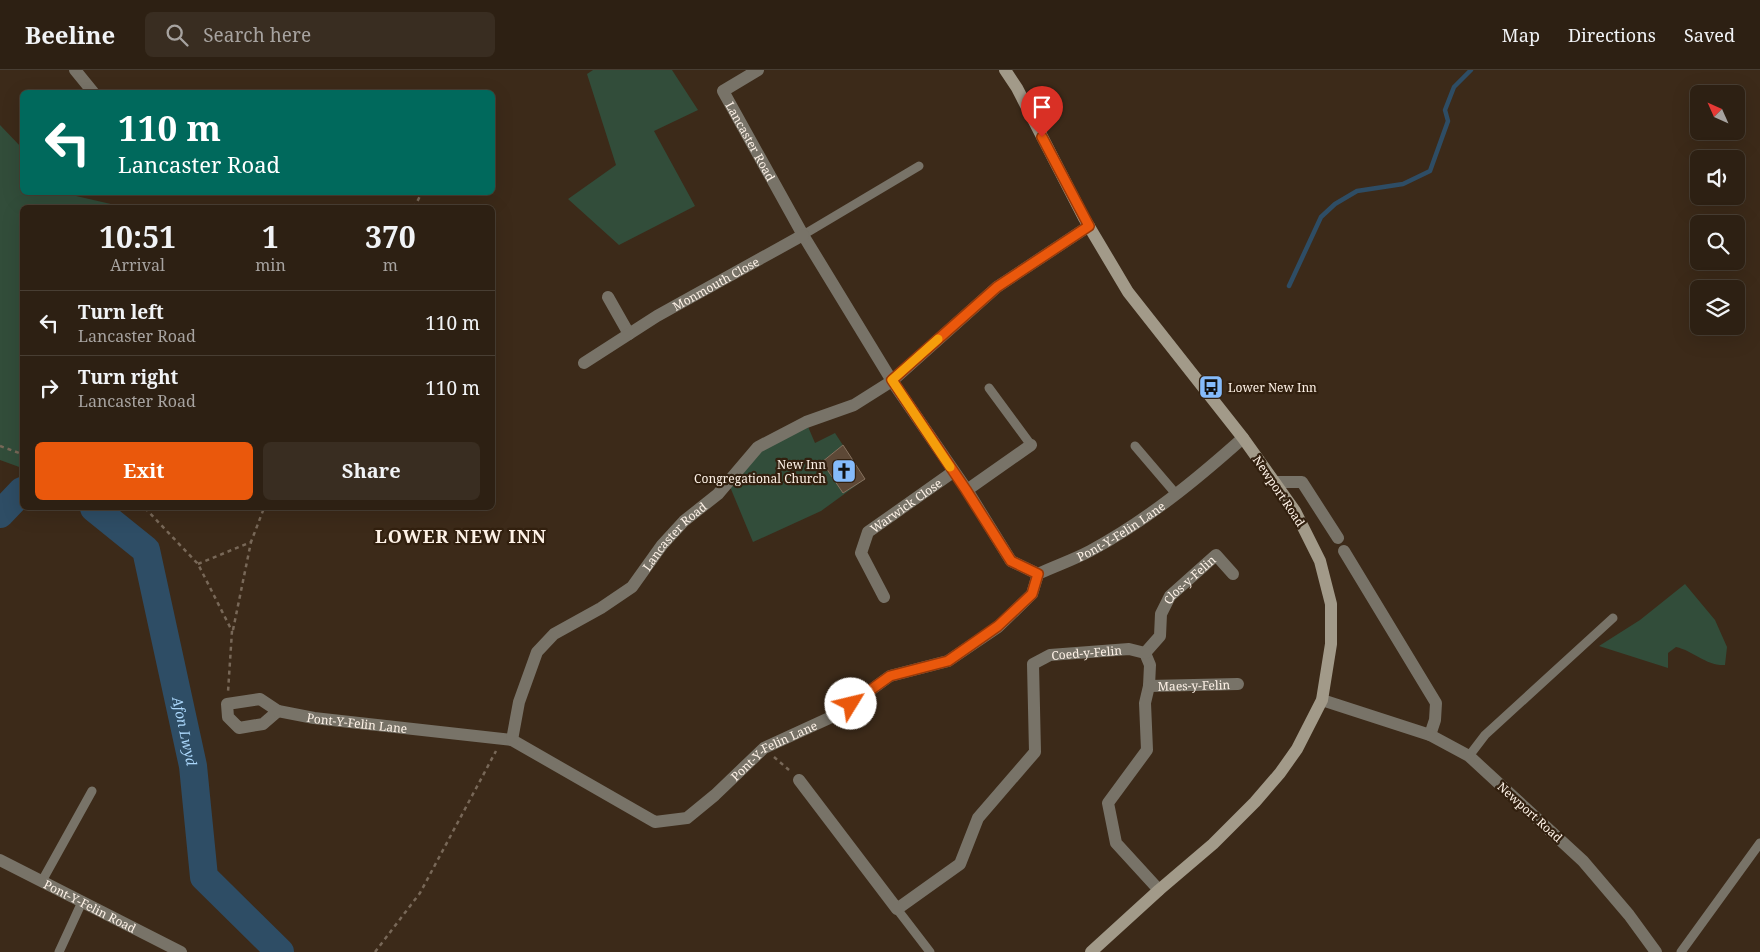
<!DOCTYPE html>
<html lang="en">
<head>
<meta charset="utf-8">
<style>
  body { margin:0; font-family:"Noto Serif",serif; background:#392d21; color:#f1f3f6; height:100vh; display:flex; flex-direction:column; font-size:19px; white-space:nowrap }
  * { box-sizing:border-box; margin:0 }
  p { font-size:16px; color:#a7a3a0 }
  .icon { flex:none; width:28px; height:28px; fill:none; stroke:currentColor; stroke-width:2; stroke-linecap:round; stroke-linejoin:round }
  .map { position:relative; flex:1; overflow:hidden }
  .drawer { position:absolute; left:20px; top:135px; width:475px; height:305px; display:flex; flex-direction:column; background:#2d2013; border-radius:8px; box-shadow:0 5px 20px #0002,0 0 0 1px #483e33 }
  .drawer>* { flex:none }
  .hud { position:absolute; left:20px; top:20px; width:475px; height:105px; border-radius:8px; box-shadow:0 5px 20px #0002,0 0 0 1px #483e33; background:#00695c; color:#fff; overflow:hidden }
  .needle { width:32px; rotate:315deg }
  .fabs { position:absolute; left:1690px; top:15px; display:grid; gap:10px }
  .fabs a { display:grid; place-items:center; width:55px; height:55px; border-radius:8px; background:#2d2013; box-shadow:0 5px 20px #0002,0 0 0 1px #483e33; font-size:25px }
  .pin { position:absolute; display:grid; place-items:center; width:42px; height:42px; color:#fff; margin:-51px -21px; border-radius:50% 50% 50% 0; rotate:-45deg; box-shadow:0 0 5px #0007 }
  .pin .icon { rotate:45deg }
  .me { position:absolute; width:55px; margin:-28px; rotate:54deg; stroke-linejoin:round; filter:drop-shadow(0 0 4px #0008) }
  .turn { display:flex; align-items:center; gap:18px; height:105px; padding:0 15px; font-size:22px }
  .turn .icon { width:65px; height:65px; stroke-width:2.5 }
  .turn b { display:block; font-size:35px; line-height:42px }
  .eta { display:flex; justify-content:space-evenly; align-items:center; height:85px; text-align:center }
  .eta b { font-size:30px; font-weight:700; line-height:35px }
  .primary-button { display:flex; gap:10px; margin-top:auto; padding:10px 15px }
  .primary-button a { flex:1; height:58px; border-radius:8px; background:#ea580c; color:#fff; font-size:20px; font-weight:700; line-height:58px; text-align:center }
  .primary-button a+a { background:#392d21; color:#f1f3f6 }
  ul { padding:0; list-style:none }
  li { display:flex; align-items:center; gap:15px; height:65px; padding:0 15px; border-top:1px solid #483e33 }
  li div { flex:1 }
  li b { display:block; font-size:19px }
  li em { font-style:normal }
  header { display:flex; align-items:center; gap:30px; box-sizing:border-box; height:70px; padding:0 25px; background:#2d2013; border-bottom:1px solid #483e33 }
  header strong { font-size:24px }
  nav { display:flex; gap:28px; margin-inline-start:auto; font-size:18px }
  .search { width:350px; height:45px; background:#392d21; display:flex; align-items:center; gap:12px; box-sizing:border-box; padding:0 18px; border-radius:8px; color:#a7a3a0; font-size:19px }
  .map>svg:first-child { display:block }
</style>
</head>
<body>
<header>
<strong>Beeline</strong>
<div class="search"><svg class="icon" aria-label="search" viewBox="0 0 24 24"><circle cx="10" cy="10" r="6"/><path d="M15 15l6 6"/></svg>Search here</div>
<nav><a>Map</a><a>Directions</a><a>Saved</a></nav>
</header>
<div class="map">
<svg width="1760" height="882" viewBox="0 0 1760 882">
  <rect width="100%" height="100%" fill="#3c2a19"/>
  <path fill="#324d3a" d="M593,0H672L698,40L654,61L695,136L619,175L568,129L616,95L587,4Z
    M0,55L22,78V122L63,123L124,137L22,138V398L0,390Z
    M806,352L815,373L835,363L865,409L821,441L753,472L728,412L758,377Z
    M1685,514L1715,550L1727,577L1725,595C1706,596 1694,581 1676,577L1668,583V598L1599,576L1640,550Z"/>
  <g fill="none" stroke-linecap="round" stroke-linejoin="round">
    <path stroke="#2e4d65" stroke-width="4.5" d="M1289,216L1321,147L1335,134L1357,121L1403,114L1430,101L1448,51L1445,40L1454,17L1471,0"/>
    <g stroke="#2e4d65" stroke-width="28">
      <path id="s1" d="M94,438L146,480L193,696L204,807L280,882"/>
      <path d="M0,444L22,421"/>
    </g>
  </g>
  <path fill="#5d4836" stroke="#86705d" d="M843,375L865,409L843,423L822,392Z"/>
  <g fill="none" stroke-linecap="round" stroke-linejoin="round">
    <path stroke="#786858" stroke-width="2.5" stroke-dasharray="4 4" stroke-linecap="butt" d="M414,138L422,122
      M0,376L22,384
      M145,438L198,494L232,561L228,622
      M198,494L251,472L264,438
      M233,560L251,472
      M774,687L789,700
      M375,882L420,823L496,681"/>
    <path stroke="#787368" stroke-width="9" d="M803,165L919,96
      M989,318L1031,375
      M1135,376L1176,424
      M1469,686L1485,665L1613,548
      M42,811L92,721
      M897,839L930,882
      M59,882L82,832
      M1681,882L1760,773"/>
    <g stroke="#787368" stroke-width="12">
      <path d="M75,0L93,22"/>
      <path id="s2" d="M758,0L723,21L803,165L892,311L967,420L1011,491L1038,504"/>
      <path d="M608,227L629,264"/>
      <path id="s3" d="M584,293L657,246L803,165"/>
      <path d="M1275,412H1302L1338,468"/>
      <path d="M967,420L1031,375"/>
      <path d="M1344,481L1436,633L1435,650L1430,665"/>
      <path id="s4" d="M884,527L861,483L868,462L953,402"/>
      <path d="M1145,583L1150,595L1149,616L1145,633L1147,680L1108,733L1116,773L1159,820"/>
      <path id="s5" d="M1145,583L1160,566L1161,544L1170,526L1216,485L1233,504"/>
      <path id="s6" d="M1149,616L1238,614"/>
      <path d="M260,629L278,641L263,654L239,658L228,647L227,634Z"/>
      <path d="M1322,630L1430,665L1469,686L1583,791L1629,845L1656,882"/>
      <path id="s7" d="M278,641L314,648L512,670L655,752L687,748L715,725L764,678L838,644L890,606L948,591L998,557L1032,524L1038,504C1055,496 1073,490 1090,481C1146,451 1196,410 1243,368"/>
      <path id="s8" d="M512,670L519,632L537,582L554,564L601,538L632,517L662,475L684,451L718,424L758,377L806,352L854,335L892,311L997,217L1089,156"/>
      <path id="s9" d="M799,710L897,839L960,794L978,748L1035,682L1033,594L1050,585L1129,579L1145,583"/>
      <path id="s10" d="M0,790L181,882"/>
    </g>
    <path stroke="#a29a89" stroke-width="12" d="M1005,0L1017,18L1084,148L1128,222L1243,368L1295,441L1320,491L1331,534V574L1322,630L1297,679L1280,703L1255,732L1213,774L1159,820L1091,882"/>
  </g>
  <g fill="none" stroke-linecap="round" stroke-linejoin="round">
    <defs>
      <path id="route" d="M851,634L890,606L948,591L998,556L1032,524L1038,504L1011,491L966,420L892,310L997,217L1089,156L1042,67"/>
    </defs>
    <use href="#route" stroke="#983908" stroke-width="12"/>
    <use href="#route" stroke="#ea580c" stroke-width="9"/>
    <path stroke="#f59e0b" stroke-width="9" d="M938,269L892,310L950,397"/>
  </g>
  <defs>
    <symbol id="bus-square" viewBox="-11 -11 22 22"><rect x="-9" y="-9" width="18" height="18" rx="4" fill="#85bbfb" stroke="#32200f"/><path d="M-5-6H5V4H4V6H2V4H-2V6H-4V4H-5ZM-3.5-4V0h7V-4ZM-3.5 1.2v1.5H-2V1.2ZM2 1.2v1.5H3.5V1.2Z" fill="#111"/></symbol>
    <symbol id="church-square" viewBox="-11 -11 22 22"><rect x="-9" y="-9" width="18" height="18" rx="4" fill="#85bbfb" stroke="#32200f"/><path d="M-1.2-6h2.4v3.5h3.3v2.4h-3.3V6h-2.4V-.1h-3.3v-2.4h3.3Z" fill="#111"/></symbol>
  </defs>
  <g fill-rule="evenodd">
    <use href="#bus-square" x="1197" y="303" width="28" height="28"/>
    <use href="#church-square" x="830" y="387" width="28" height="28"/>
  </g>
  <g text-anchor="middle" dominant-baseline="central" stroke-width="4.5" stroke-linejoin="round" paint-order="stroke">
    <g font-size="12" fill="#fef2e7" stroke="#32200f">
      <text stroke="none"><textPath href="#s2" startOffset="98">Lancaster Road</textPath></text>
      <text stroke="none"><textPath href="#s3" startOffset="154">Monmouth Close</textPath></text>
      <text transform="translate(1279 421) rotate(56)">Newport Road</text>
      <text stroke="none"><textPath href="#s4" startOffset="118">Warwick Close</textPath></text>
      <text stroke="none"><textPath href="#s7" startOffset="965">Pont-Y-Felin Lane</textPath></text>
      <text stroke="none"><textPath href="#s8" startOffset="274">Lancaster Road</textPath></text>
      <text stroke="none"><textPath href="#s5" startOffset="90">Clos-y-Felin</textPath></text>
      <text stroke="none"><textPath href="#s9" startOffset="520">Coed-y-Felin</textPath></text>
      <text stroke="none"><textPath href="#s6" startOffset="45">Maes-y-Felin</textPath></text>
      <text stroke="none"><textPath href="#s7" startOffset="80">Pont-Y-Felin Lane</textPath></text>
      <text stroke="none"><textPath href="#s7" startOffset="544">Pont-Y-Felin Lane</textPath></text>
      <text transform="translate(1530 742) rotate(42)">Newport Road</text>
      <text stroke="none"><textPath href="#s10" startOffset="101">Pont-Y-Felin Road</textPath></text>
    </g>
    <g font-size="12" fill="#fef2e7" stroke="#32200f" text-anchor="start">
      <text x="1228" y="317">Lower New Inn</text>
      <text x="826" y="394" text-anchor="end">New Inn<tspan x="826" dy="14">Congregational Church</tspan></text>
    </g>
    <g font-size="14" font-style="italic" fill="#aad6fa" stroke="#32200f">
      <text stroke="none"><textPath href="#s1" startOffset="252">Afon Lwyd</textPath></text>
    </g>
    <g font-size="18" font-weight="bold" letter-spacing="1" fill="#fef2e7" stroke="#32200f">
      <text x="461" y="466">LOWER NEW INN</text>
    </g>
  </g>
</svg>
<div class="fabs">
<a><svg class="needle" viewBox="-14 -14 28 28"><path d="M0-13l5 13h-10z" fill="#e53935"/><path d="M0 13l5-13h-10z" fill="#a7a3a0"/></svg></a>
<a><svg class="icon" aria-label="sound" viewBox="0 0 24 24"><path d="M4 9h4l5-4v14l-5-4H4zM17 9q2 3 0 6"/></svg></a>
<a><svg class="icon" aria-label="search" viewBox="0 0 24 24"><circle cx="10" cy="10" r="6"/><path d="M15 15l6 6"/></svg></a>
<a><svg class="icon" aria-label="layers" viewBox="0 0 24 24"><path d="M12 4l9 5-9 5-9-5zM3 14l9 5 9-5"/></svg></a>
</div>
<div class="pin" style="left:1042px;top:67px;background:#d93025"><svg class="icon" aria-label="arrive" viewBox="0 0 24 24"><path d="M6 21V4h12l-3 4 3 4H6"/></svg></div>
<svg class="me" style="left:851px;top:634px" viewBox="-20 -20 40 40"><circle r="19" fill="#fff"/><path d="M0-13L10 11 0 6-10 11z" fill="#ea580c"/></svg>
<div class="hud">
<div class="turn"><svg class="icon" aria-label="left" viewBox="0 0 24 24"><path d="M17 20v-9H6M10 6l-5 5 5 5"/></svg><div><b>110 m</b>Lancaster Road</div></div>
</div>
<section class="drawer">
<div class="eta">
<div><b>10:51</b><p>Arrival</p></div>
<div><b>1</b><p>min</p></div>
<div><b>370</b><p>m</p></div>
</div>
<ul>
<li><svg class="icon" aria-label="left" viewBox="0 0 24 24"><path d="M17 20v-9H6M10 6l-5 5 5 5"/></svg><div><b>Turn left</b><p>Lancaster Road</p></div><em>110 m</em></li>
<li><svg class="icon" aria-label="right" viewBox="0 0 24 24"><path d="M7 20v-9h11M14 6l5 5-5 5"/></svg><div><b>Turn right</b><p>Lancaster Road</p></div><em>110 m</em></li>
</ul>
<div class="primary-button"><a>Exit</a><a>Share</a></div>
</section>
</div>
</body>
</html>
